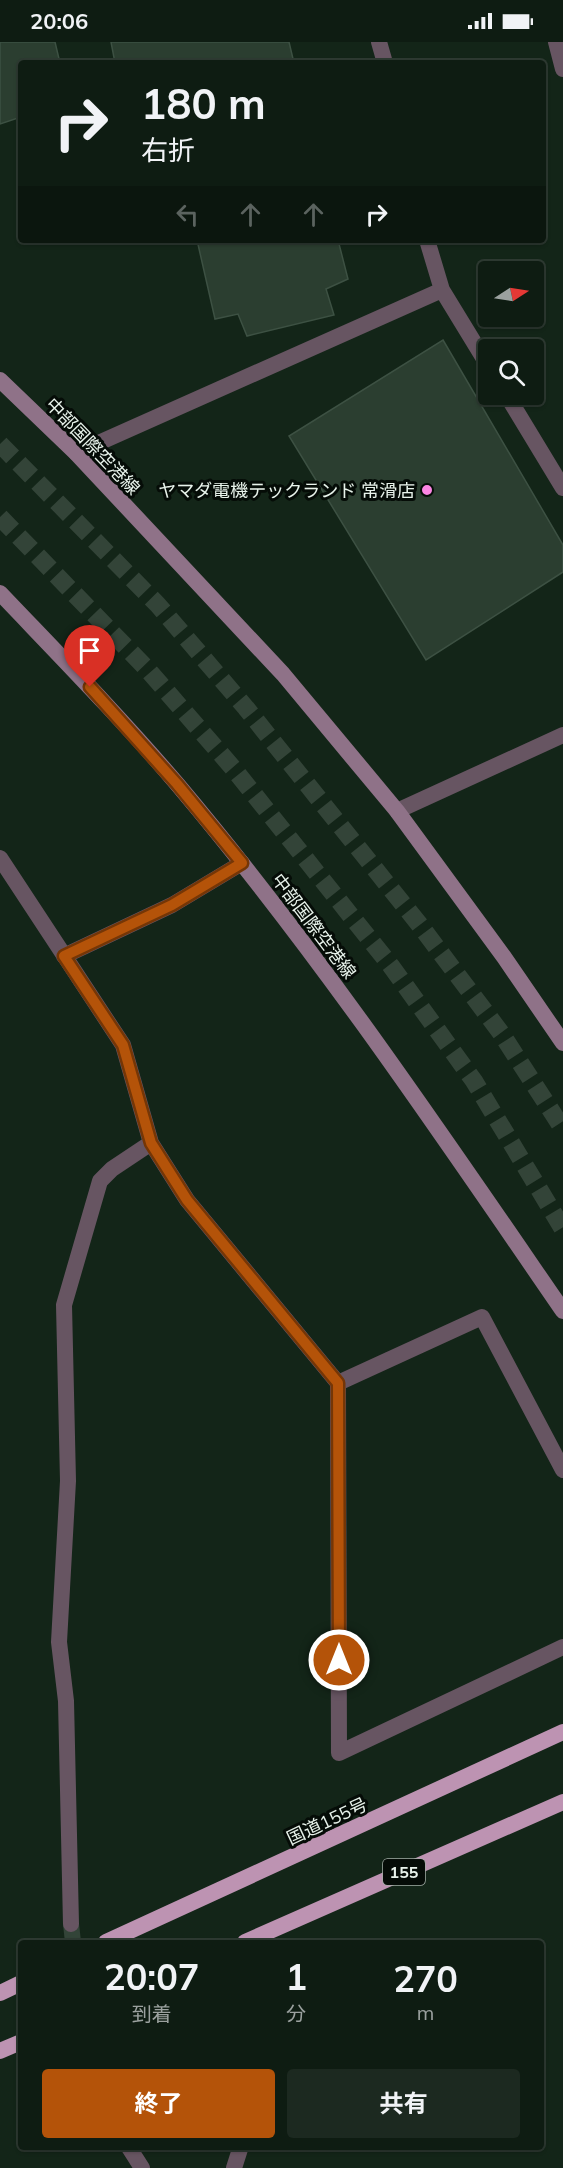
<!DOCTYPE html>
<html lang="ja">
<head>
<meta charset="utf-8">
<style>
  body { margin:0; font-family:Mulish,"Noto Sans JP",sans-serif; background:#1c2920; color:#f1f3f6; height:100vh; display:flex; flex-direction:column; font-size:22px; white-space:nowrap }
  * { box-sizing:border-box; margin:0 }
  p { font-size:20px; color:#9ba19f }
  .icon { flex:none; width:33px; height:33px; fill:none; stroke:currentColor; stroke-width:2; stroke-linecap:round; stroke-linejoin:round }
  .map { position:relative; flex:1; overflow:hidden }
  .details { position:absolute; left:18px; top:1898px; width:526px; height:210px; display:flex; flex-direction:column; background:#0e1c12; border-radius:6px; box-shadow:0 2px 4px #0004,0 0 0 2px #2e3a32 }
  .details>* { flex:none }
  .hud { position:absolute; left:18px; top:18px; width:528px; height:183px; border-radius:6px; box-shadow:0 2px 4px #0004,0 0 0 2px #2e3a32; background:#0e1c12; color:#f1f3f6; overflow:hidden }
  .needle { width:39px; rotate:78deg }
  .fabs { position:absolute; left:478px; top:219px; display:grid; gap:12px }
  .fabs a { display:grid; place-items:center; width:66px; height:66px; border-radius:6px; background:#0e1c12; box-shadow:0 2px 4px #0004,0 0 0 2px #2e3a32; font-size:30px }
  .pin { position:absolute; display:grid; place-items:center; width:51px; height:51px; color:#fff; margin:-62px -26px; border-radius:50% 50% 50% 0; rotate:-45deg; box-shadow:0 0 6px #0007 }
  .pin .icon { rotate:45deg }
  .me { position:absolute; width:66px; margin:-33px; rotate:0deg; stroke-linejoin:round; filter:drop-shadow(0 0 4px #0008) }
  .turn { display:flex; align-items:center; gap:21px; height:126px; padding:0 24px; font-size:27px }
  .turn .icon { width:78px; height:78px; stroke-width:2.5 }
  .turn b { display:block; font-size:42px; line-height:51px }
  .lanes { display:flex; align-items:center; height:57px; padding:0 24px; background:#0003; justify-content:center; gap:30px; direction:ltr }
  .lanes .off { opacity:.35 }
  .eta { display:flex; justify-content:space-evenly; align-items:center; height:102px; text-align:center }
  .eta b { font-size:36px; font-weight:700; line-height:42px }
  .cta { display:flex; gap:12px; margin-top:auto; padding:12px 24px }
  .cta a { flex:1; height:69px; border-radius:6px; background:#b45309; color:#fff; font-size:24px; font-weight:700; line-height:69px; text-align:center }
  .cta a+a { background:#1c2920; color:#f1f3f6 }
  .status { display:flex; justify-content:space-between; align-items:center; height:42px; padding:0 30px; background:#0e1c12; direction:ltr }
  .status svg { height:16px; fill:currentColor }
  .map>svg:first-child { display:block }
</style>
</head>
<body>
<div class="status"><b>20:06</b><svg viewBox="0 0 49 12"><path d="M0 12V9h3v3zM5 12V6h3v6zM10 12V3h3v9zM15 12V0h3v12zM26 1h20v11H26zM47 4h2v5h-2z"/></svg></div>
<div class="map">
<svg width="563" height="2126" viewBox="0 0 563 2126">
  <rect width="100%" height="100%" fill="#132518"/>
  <path fill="#2b3e30" stroke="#3d5143" stroke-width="1.5" d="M0,0H55L60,21H21V75L0,82Z
    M111,0H289L294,21H115Z
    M197,198H338L348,237L326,247L334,273L247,294L238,272L215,277Z
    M443,298L563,503V530L426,618L289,394Z"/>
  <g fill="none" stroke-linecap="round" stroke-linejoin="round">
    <path stroke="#334438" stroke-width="16" stroke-dasharray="16 8" stroke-linecap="butt" d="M71,1882L73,1900"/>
    <path stroke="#334438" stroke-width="18" stroke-dasharray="18 9" stroke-linecap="butt" d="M0,402L158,563L246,666L419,882L501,991L563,1087
      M0,475L148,628L233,726L391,924L474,1039L563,1187"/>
    <path stroke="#675562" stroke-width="16" d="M379,0L385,21
      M556,0L563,27
      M427,198L442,248L489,325
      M506,352L563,446
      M76,411L442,248
      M0,816L123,1003L151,1101L187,1158L338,1341L339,1711L563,1605
      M64,914L172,863L242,821
      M338,1341L482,1275L563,1428
      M71,1882L66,1659L59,1600L68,1439L64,1263L100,1139L112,1127L151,1101
      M128,2104L142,2126
      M234,2126L241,2104"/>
    <path stroke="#675562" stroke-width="16" d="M397,769L563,693"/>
    <path stroke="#8f7288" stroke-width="16" d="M0,338L76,411L283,632L397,769L504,915L563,1001
      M0,551C60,614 121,676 178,743C318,909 440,1090 563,1269"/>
    <path stroke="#bd93b2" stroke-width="16" d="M106,1900L563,1690
      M245,1900L563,1760
      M0,1951L21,1941
      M0,2009L21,2000"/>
  </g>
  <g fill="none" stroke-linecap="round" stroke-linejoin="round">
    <defs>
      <path id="route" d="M90,645L177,742L242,821L172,863L64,914L123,1003L151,1101L187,1158L338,1341L339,1618"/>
    </defs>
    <use href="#route" stroke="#753606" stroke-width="15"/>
    <use href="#route" stroke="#b45309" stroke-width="10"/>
  </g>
  <circle fill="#fc86e4" stroke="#050c07" stroke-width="2" cx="427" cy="448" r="6"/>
  <g text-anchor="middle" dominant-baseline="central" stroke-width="6" stroke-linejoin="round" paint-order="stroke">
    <rect fill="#050c07" stroke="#a4aea7" stroke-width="1.5" x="383" y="1817" width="42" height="26" rx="4.5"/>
    <g font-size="16" font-weight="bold" fill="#e8f3eb">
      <text x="404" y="1830">155</text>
    </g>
    <g font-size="18" fill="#e8f3eb" stroke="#050c07">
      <text transform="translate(93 404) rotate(46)">中部国際空港線</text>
      <text transform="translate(314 884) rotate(53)">中部国際空港線</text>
      <text transform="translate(327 1779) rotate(-25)">国道155号</text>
    </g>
    <g font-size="18" fill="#e8f3eb" stroke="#050c07" text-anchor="end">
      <text x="415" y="448">ヤマダ電機テックランド 常滑店</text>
    </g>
  </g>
</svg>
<div class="fabs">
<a><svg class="needle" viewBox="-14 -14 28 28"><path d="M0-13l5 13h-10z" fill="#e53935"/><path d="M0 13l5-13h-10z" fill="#9ba19f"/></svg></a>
<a><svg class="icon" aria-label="search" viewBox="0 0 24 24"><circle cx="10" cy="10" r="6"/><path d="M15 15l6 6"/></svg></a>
</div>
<div class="pin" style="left:90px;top:645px;background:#d93025"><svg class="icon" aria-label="arrive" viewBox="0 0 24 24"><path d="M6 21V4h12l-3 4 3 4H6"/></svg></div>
<svg class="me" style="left:339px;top:1618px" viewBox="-20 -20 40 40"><circle r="17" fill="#b45309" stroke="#fff" stroke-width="3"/><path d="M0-11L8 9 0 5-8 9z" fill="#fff"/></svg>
<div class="hud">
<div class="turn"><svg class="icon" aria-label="right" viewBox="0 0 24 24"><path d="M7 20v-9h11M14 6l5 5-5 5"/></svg><div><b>180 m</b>右折</div></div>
<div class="lanes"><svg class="icon off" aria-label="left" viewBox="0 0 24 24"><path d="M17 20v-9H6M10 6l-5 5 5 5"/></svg><svg class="icon off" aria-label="ahead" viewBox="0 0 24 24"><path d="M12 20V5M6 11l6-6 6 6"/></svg><svg class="icon off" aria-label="ahead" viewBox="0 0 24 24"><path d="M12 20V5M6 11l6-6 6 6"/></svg><svg class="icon" aria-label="right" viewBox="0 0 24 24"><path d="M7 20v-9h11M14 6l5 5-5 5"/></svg></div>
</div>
<section class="details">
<div class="eta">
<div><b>20:07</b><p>到着</p></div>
<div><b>1</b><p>分</p></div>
<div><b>270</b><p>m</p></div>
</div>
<div class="cta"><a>終了</a><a>共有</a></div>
</section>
</div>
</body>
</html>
